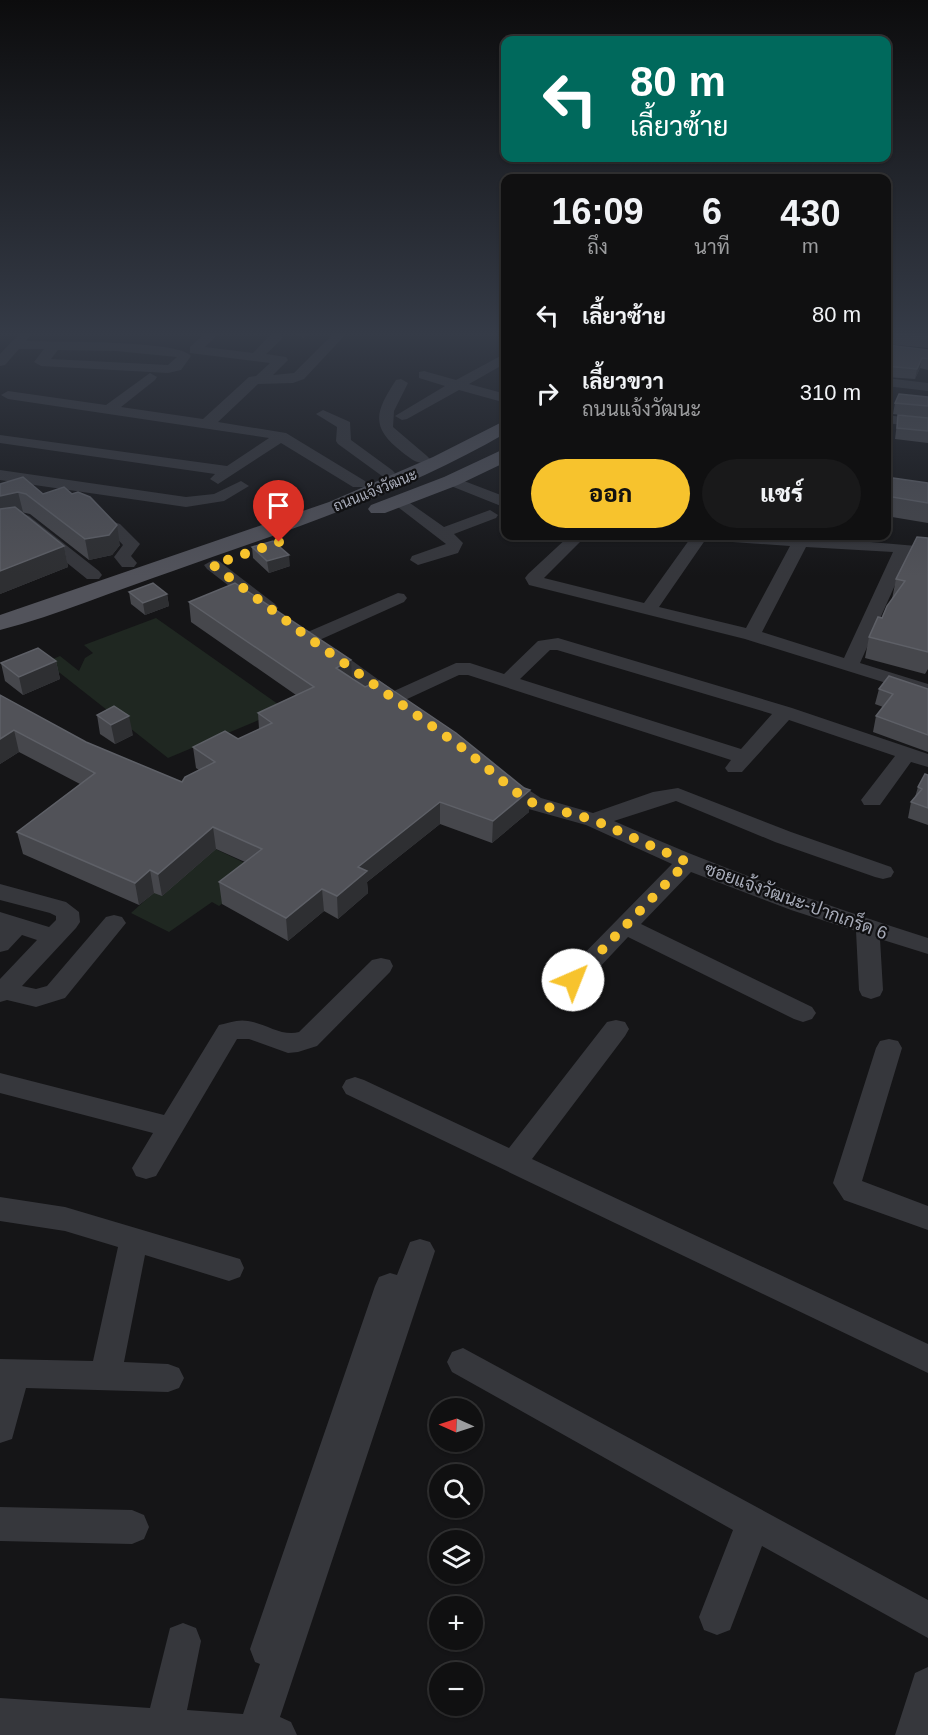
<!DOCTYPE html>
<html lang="th">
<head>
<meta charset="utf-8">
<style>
  body { margin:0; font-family:Arial,Sarabun,sans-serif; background:#19191a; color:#f1f3f6; height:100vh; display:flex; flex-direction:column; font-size:22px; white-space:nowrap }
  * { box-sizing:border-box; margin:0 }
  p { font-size:20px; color:#9c9d9f }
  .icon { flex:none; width:33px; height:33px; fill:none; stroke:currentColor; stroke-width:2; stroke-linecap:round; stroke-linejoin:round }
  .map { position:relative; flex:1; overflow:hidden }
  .drawer { position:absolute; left:501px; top:174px; width:390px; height:366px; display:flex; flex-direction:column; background:#101011; border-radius:12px; box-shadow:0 2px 4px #0004,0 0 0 2px #303031 }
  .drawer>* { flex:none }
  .top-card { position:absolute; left:501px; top:36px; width:390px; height:126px; border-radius:12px; box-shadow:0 2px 4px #0004,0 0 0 2px #303031; background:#00695c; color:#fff; overflow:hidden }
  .needle { width:39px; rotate:273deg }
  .tools { position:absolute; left:429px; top:1398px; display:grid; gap:12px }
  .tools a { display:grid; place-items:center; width:54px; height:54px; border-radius:50%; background:#101011; box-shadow:0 2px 4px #0004,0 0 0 2px #303031; font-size:30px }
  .pin { position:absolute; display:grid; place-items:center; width:51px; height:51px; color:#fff; margin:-62px -26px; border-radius:50% 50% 50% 0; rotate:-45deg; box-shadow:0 0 6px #0007 }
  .pin .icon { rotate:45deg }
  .me { position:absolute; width:66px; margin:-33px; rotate:44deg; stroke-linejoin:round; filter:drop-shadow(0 0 4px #0008) }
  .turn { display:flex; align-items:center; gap:21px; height:126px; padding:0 30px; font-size:27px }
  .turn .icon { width:78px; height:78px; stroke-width:2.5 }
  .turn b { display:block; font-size:42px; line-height:51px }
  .eta { display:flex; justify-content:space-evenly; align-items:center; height:102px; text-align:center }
  .eta b { font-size:36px; font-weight:800; line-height:42px }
  .cta { display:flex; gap:12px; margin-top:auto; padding:12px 30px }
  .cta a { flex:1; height:69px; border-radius:36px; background:#f7c32d; color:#111; font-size:24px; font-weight:800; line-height:69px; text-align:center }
  .cta a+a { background:#19191a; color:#f1f3f6 }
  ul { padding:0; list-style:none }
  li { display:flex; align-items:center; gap:18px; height:78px; padding:0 30px }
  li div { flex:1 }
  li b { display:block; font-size:22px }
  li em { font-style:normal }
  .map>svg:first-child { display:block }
</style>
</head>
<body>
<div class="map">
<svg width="928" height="1735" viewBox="0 0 928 1735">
  <rect width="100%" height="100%" fill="#151517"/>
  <path fill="#1f2721" d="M156,618L285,709L168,758L46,662L60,656L79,671L85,658L93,653L84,645Z
    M207,845L264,872L219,906L212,902L169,932L131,913Z"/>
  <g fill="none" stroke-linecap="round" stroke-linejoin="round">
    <path fill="#36373c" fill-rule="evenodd" d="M20,333H32L26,341C52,342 179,340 191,356L181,370L168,373L41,366L34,362L44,349H19L5,365L0,366V354ZM58,350L116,351L177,357L168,365L51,359Z
      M205,333H219L205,347L253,353L272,333H282V339L266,354L286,357L288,360L273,375L294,373L334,333H347L304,379L293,383L258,384L218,422L286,433L365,481L367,484L365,487H353L281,443L218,484L210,479L215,474L0,443V435L227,466L269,438L8,399L1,395L8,391L106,405L150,373L157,377L155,380L121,407L203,419L249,377L256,376L270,363L190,353V347Z
      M310,333L303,338L297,334V333Z
      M506,353V363L469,384L506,394V403L459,390L407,419L402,420L395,416L445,386L419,378V372L424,371L456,380Z
      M886,378L928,383V391L886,386Z
      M401,379L408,383L394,411L393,427L427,456L430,459L427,462C417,465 410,458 402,452C370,427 375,412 396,380Z
      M323,410L350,422L351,440L392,470L395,473L392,476H382L338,444L336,441L337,427L316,414Z
      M886,415L928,420V428L886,423Z
      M0,470L186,497L214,494L241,481L249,486L224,501L186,507L0,480Z
      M451,476L506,497V508L446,484L443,481L446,478Z
      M400,496L444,527L490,510L498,515L496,518L454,534L463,543L458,553L418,565L410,560L412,556L446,544L394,504L392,501L394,498Z
      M23,514L29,516L99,571L102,575L99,579H87L20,525L0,529V519Z
      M114,522L120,524L140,544L131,556L137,563L134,567H122L114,557L123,545L106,527Z
      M569,536H586L544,578L644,603L692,536H708L659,607L746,628L790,546L718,541L712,540L710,536H801L928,547V557L909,554L860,663L928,684V696L745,639L529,585L525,578L528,574ZM806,547L893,552L844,658L762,632Z
      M213,560L219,561L275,604L278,608L275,612H263L207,569L204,565Z
      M398,593L404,594L407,598L404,602L315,642H303L300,638L303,634Z
      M558,638L792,708L928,754V767L911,762L880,805H864L861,800L895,756L789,720L742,772H728L725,768L731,760L468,675H459L405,700L404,706H390L320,653L322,649H336L394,691L456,663H470L504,674L538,641ZM550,650H557L772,714L741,749L520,679Z
      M505,777L512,779L541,798L593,813L653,792L678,788L791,832L891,867L894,872L891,877L883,879L875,877L775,842L676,801L614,821C716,867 821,904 928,938V954L880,939L883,990L880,996L871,999L862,996L859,990L856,931L791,910L691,872L641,924L812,1007L816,1013L812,1019L803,1022L794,1019L628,937L582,986L573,989L564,986L561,980L564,974L672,864L586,825L525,808L495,783L498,779Z
      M0,884L66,902L79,912L80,922L76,928L22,986L36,989L47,986L106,917L114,915L122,917L126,923L65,998L36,1007L7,1000L0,1002V979L37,940L22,935L8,950L0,952V912L49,927L56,920V916L50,913L0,900Z
      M381,958L390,960L393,966L390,972L317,1046L298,1052L288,1053L249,1039H237L156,1176L146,1179L136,1176L132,1168L153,1133L0,1093V1073L164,1115L219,1025C228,1023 238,1019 248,1021C265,1023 282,1037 299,1032L372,960Z
      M616,1020L625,1022L629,1029L625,1036L532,1159L928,1344V1373L346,1094L342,1087L346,1080L355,1077L364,1080L509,1148L607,1022Z
      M889,1039L898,1041L902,1048L862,1181L928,1206V1230L844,1200L833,1183L876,1048L880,1041Z
      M0,1197L65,1207L240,1259L244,1268L240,1277L229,1281L145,1255L124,1362L168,1364L179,1368L184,1378L179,1388L168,1392L26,1388L12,1439L0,1443V1359L93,1361L118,1247L65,1231L0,1221Z
      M420,1239L430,1242L435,1251L280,1717L291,1722L297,1735H0V1698L150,1708L170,1628L183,1623L196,1628L201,1641L187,1710L243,1714L260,1664L255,1662L250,1649L375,1286L379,1277L390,1273L397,1275L410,1242Z
      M463,1348L928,1600V1638L762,1546L730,1630L717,1635L704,1630L699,1617L733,1530L452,1372L447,1362L452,1352Z
      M0,1507L132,1510L144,1515L149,1527L144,1539L132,1544L0,1541Z
      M928,1667V1735H895L915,1673Z"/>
    <path fill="#52535b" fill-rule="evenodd" d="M506,420V433C401,494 286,531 173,571C116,590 58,615 0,630V615L329,502L433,457Z
      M506,448V462L458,485L385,513H371L368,509L371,505L444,477Z"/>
  </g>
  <path fill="#46474c" d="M886,333H928V348L888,344V345L928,350V370L920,368L915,379L886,377Z
    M928,397V418L893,414L895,403Z
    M898,415L928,418V443L895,439Z
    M928,483V523L886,516V494Z
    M0,484L43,494H72L120,545L112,555L89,560L30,514L21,512L64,546L68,567L0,594Z
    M928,538V669L925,674L865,658L869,637L882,618L892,599L896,579Z
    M252,547L290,566L269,573L253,558Z
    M129,592L167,594L169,606L145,615L131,604Z
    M189,602L352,679L529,812L492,843L440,824L367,882L368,893L338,919L324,911L288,941L222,904L219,882L245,862L216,849L162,896L154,893L139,905L23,854L17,832L80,784L19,752L0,764V695L86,742L182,782L199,770L196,768L193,747L238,739L259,729L258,713L296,695L191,622Z
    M56,661L60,679L23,695L5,681L1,663Z
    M879,689H928V752L873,732L876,716L883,707L875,704Z
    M97,715L133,735L115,744L100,734Z
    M928,775V825L908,818L911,802L915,797L918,787Z"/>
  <path fill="#2e2f32" d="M922,358L920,368L915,379L917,369Z
    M18,492L23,512L0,517V496Z
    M117,525L120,545L112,555L89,560L85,539Z
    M64,546L68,567L0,594V571Z
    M289,555L290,566L269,573L267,561Z
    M167,594L169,606L145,615L143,603Z
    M351,660L352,681L336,668Z
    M56,661L60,679L23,695L19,677Z
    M129,716L133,735L115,744L111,725Z
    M14,730L19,752L0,764V739Z
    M530,790L529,812L492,843L493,821Z
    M440,802V824L367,882L368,893L338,919L337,896L358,867Z
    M213,827L216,849L162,896L158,874Z
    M150,870L154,893L139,905L135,883Z
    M322,889L324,911L288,941L286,918Z"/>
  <path fill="#515258" stroke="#5e6067" stroke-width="1.5" d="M887,333H928V337Z
    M886,334L888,345L928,350V359L922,358L917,369L886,366Z
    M899,394L928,397V406L895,403Z
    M898,415L928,418V431L897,428Z
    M23,477L43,494L64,487L72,494L78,492L90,497L117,525L109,535L85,539L26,494L18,492L0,496V484Z
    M893,478L928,483V503L886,496Z
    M15,507L64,546L0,571V509Z
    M917,537L928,538V652L869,637L878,617L882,618L887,606L905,581L896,579Z
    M273,541L289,555L267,561L252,547Z
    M153,583L167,594L143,603L129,592Z
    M235,583L351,660L336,668L365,687L379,681L456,733L524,788L530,790L493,821L440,802L358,867L367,871L337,896L322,889L286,918L219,882L262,849L213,827L158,874L150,870L135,883L17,832L95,773L14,730L0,739V695L86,742L182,782L185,777L215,762L193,747L225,731L238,739L272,723L258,713L314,687L189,602Z
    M38,648L56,661L19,677L1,663Z
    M889,676L928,689V735L876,716L893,694L879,689Z
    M114,706L129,716L111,725L97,715Z
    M925,774L928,775V808L911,802L922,789L918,787Z"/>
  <linearGradient id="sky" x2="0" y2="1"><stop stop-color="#0c0c0d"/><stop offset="0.58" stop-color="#353b47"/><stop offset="1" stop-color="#353b47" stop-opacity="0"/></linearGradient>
  <rect width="928" height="576" fill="url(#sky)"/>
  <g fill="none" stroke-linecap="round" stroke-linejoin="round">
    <path stroke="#f7c32d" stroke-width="10" stroke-dasharray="0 18" d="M279,542L213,565L309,638L464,749L521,796L533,803L594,820L687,862L573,980"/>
  </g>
  <g text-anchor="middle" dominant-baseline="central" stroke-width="4.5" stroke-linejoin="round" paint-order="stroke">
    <g font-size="15" fill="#a7abb8" stroke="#101012">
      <text transform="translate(375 490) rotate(-22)">ถนนแจ้งวัฒนะ</text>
    </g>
    <g font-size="18" fill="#a7abb8" stroke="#101012">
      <text transform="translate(796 901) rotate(20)">ซอยแจ้งวัฒนะ-ปากเกร็ด 6</text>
    </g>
  </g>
</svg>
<div class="tools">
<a><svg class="needle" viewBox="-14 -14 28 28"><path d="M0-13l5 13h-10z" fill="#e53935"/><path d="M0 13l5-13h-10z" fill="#9c9d9f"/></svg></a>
<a><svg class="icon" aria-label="search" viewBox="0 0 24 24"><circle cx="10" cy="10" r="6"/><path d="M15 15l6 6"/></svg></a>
<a><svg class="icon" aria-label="layers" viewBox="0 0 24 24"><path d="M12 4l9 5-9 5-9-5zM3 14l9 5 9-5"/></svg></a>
<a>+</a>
<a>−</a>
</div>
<div class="pin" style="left:279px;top:542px;background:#d93025"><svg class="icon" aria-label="arrive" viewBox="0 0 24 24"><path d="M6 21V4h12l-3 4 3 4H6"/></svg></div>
<svg class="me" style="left:573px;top:980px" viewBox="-20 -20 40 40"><circle r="19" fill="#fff"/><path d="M0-13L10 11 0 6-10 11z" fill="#f7c32d"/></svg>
<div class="top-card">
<div class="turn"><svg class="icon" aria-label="left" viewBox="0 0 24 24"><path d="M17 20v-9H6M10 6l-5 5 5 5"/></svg><div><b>80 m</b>เลี้ยวซ้าย</div></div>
</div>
<section class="drawer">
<div class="eta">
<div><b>16:09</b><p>ถึง</p></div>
<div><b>6</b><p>นาที</p></div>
<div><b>430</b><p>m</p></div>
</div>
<ul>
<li><svg class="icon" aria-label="left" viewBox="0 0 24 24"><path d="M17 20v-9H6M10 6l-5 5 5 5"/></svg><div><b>เลี้ยวซ้าย</b></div><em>80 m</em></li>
<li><svg class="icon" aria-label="right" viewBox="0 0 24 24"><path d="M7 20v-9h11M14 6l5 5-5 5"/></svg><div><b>เลี้ยวขวา</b><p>ถนนแจ้งวัฒนะ</p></div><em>310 m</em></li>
</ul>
<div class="cta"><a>ออก</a><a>แชร์</a></div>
</section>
</div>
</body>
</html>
